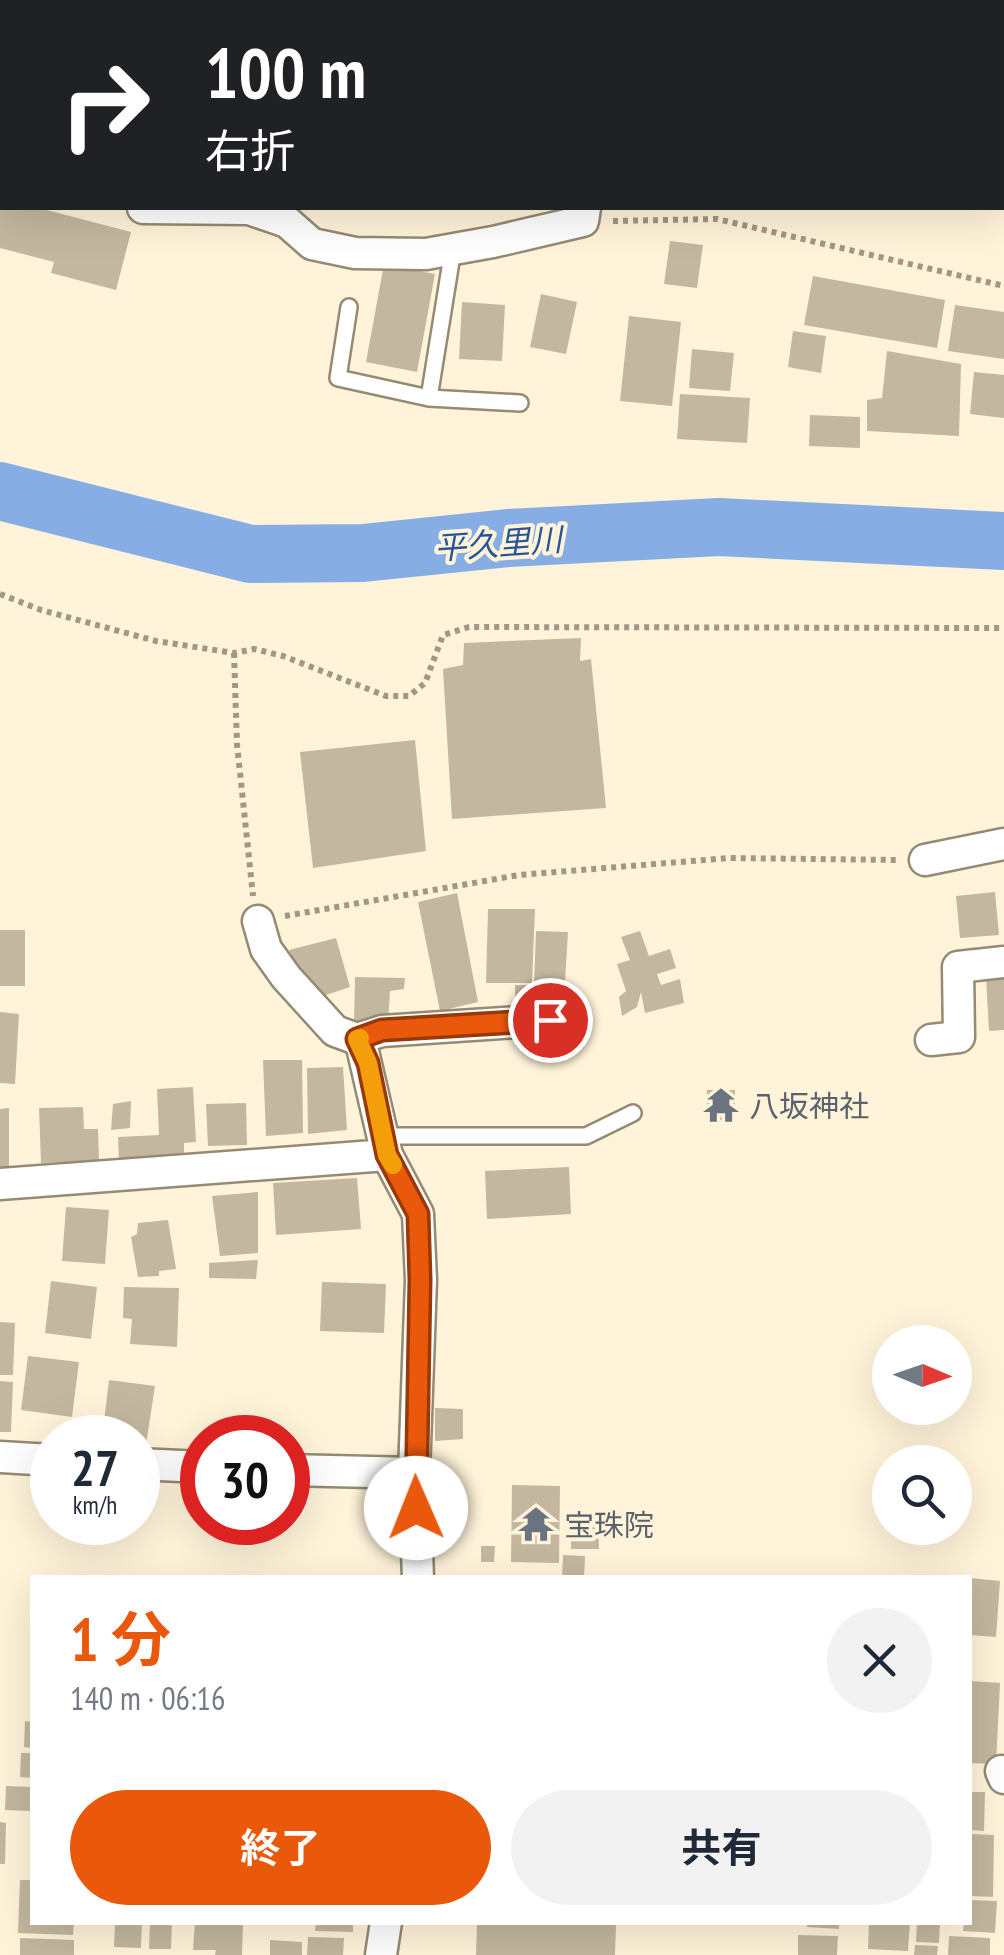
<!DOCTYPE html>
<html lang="ja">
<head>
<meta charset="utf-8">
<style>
  body { margin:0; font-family:"PT Sans Narrow","Noto Sans JP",sans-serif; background:#f2f2f3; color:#1f2937; height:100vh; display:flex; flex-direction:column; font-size:38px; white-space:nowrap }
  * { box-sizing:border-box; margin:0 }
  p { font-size:32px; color:#747a83 }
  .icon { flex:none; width:55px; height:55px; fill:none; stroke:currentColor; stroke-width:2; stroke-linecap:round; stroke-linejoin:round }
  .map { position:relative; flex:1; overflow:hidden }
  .sheet { position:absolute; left:30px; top:1575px; width:942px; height:350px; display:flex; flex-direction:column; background:#fff; border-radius:0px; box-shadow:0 10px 40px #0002 }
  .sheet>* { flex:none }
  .hud { position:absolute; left:0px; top:0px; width:1005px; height:210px; box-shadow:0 10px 40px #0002; background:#202124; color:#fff; overflow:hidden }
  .needle { width:65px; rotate:92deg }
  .controls { position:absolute; left:872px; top:1325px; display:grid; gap:20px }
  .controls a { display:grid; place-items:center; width:100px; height:100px; border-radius:50%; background:#fff; box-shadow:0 10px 40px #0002; font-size:50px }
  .speed { position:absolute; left:30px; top:1415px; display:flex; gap:20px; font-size:50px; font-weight:700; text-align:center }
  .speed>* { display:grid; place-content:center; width:130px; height:130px; border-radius:50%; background:#fff; box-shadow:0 10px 40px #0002; line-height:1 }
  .speed small { font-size:25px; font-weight:400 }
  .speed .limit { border:15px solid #d22; background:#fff; color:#111 }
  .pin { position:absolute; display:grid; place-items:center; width:85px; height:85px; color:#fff; margin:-42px; border:5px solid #fff; border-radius:50%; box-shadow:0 2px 10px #0007 }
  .me { position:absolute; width:110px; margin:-55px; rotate:359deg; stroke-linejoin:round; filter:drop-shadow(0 0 8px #0008) }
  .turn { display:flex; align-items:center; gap:35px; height:210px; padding:0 40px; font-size:45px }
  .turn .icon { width:130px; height:130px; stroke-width:2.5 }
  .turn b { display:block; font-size:70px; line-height:85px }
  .round { display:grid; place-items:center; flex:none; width:105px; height:105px; border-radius:52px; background:#f2f2f3 }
  .summary { display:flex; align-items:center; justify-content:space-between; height:170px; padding:0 40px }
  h1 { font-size:60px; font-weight:700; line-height:75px; color:#ea580c }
  .cta { display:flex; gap:20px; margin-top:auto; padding:20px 40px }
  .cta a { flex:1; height:115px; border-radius:60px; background:#ea580c; color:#fff; font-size:40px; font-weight:700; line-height:115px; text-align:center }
  .cta a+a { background:#f2f2f3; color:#1f2937 }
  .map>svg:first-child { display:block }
</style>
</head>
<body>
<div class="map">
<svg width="1004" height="1955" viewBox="0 0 1004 1955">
  <rect width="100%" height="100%" fill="#fff3d9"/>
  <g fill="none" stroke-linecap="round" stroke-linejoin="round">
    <path stroke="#87ade5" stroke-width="58" d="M0,491L250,554L363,553L508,538L719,527L1004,541"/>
  </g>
  <path fill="#c3b79f" d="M0,208H39L131,232L116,290L51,273L54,262L0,248Z
    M670,241L703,245L697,288L664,284Z
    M384,264L435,274L417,372L366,362Z
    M813,276L945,300L937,348L804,325Z
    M541,294L577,302L566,354L530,347Z
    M462,302L505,305L502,361L459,359Z
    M955,305L1004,312V359L948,351Z
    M629,316L681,322L672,406L620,401Z
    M793,331L826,336L821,373L788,367Z
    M692,349L734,353L730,391L689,388Z
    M887,351L961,364L959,436L867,431V400L882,398Z
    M974,372L1004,375V418L970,414Z
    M680,394L750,398L747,443L677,439Z
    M810,415L860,417V448L809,446Z
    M581,638L580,661L591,659L606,808L452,819L443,669L463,665L464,643Z
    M415,740L426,851L313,868L300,752Z
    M995,892L999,935L960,938L956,896Z
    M457,893L478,1002L440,1011L418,902Z
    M488,909H535L532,983H486Z
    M0,930H25V986H0Z
    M536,931L568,932L563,1014L515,1012V985H534Z
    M640,931L649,956L670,949L676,968L657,974L661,985L680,979L684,1003L645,1013L641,992L637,1007L622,1016L619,997L626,991L617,964L630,960L621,937Z
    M336,938L350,987L314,999L289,950Z
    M355,977L405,978L404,989L390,991L388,1023L354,1024Z
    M986,978H1004V1030L989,1031Z
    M0,1012L19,1014L15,1084L0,1083Z
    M263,1060H302L303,1133L266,1136Z
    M343,1067L347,1130L308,1134L307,1068Z
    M193,1087L196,1142L184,1143V1159L119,1162L118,1137L159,1135L157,1089Z
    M707,1090H735V1120H707Z
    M131,1101L130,1128L111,1130L113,1104Z
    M246,1103L247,1145L208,1146L206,1104Z
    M83,1107L84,1129H98L99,1161L41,1163L39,1108Z
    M9,1108V1169H0V1109Z
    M569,1167L571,1214L487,1219L485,1171Z
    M357,1178L361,1229L276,1235L273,1183Z
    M258,1192V1253L220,1256L212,1196Z
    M66,1207L109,1210L105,1264L62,1261Z
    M168,1220L176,1269L159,1271V1276L138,1277L131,1237L137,1234L138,1223Z
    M258,1260L256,1279L209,1278V1263Z
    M51,1281L97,1287L91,1339L45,1333Z
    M322,1282L386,1284L384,1333L320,1331Z
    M124,1287L179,1288L177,1347L130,1344L132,1319L123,1318Z
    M0,1322L15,1323L13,1375H0Z
    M28,1356L79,1362L72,1417L21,1410Z
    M109,1380L155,1386L146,1445L138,1444V1438H102Z
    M0,1381L13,1382L11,1432H0Z
    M435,1408L463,1409V1439L435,1441Z
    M512,1485L560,1486L559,1563L511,1562Z
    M571,1520H598L599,1549H571Z
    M481,1546H495L494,1562H481Z
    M563,1555L585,1556L584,1578H562Z
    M970,1578L1000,1581L996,1637L970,1635Z
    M970,1681L1000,1683L996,1764L970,1763Z
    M25,1721L32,1722V1748L24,1747Z
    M21,1753H32V1778L20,1777Z
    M6,1786L32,1787V1811L5,1810Z
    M970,1792H985L984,1831L970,1830Z
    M0,1822L6,1823L5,1864H0Z
    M970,1834L994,1835L993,1897L970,1896Z
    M20,1880H32V1922H74L73,1935L18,1933Z
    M970,1900L997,1901L995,1933L963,1931L964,1922H970Z
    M115,1922H142L141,1948L114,1947Z
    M150,1922H172L171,1949H149Z
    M195,1922H243L242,1955H215L216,1950H193Z
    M316,1922H353V1932L315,1931Z
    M477,1922L616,1923L615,1955H476Z
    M807,1922H839V1929L807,1927Z
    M869,1922H910L908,1951L868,1949Z
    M917,1922H940L939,1943L916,1942Z
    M798,1935L838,1936L837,1955H798Z
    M949,1936L990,1938V1955H948Z
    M308,1937L344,1938L343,1955H307Z
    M20,1938L74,1940V1955H20Z
    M270,1940L302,1942V1955H270Z
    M915,1945L938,1946L937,1955H914Z"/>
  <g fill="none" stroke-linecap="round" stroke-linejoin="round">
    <defs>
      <path id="service" d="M349,307L338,378L429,398L520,403
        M429,398L453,249
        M384,1136H586L633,1113"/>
      <path id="minor" d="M620,2V0
        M0,164L2,165
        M143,208L249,209L287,222L312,244L355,253L426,254L493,242L583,221L585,208
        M925,860L1004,844
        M258,921L266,949L286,977L335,1031L357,1039L362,1047L387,1155L418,1214L421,1280L414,1473L418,1578
        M357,1039L382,1031L549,1020
        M931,1040L959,1037L958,967L1004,962
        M0,1184L387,1155
        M0,1457L52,1460
        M138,1464L202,1467
        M288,1470L414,1473
        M1001,1771L1004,1778
        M381,1955L386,1922"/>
    </defs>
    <use href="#service" stroke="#958a73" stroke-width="20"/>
    <use href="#minor" stroke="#958a73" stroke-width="35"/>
    <path stroke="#a09784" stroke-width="6" stroke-dasharray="5 5" stroke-linecap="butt" d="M613,221L717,219L1004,286
      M0,594L41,610L156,641L234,653L254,649L283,656L386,696H409L425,683L443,635L469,627L1004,628
      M234,653L237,744L253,896
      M285,916L519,875L729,858L898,860"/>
    <use href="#service" stroke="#fff" stroke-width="15"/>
    <use href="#minor" stroke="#fff" stroke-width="30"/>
  </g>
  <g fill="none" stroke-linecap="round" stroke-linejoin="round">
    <defs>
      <path id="route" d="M416,1508L420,1280L418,1214L387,1155L368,1063L357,1039L382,1030L550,1020"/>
    </defs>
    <use href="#route" stroke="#983908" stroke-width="25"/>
    <use href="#route" stroke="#ea580c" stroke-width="18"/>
    <path stroke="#f59e0b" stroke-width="18" d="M360,1038L357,1039L368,1063L387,1155L393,1165"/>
  </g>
  <defs>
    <symbol id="temple-bare" viewBox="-9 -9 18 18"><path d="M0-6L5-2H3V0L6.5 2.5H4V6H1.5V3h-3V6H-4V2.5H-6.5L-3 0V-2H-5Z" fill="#6b7280" stroke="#fff3d9" stroke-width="2.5" paint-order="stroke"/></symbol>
  </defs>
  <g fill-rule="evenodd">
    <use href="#temple-bare" x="696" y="1080" width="50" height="50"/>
    <use href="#temple-bare" x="511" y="1499" width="50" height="50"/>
  </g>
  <g text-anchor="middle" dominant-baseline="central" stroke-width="8" stroke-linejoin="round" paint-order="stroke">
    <g font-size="30" fill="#5b616d" stroke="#fff3d9" text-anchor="start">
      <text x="749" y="1105">八坂神社</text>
      <text x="564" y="1524">宝珠院</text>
    </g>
    <g font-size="32" font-style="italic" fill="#275598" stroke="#fff3d9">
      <text transform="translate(498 543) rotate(-4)">平久里川</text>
    </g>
  </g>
</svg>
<div class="controls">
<a><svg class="needle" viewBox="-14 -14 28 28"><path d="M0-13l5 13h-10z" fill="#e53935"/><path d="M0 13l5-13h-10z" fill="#747a83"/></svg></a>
<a><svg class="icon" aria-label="search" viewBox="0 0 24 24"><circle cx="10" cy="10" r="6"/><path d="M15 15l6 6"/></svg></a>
</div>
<div class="speed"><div>27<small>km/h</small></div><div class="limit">30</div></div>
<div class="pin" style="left:550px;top:1020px;background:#d93025"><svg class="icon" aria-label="arrive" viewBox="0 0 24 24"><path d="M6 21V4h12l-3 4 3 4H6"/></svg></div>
<svg class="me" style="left:416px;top:1508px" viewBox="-20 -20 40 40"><circle r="19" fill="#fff"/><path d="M0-13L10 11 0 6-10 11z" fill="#ea580c"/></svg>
<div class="hud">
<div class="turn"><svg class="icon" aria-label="right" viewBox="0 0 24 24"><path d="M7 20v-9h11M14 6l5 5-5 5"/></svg><div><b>100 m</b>右折</div></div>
</div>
<section class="sheet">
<div class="summary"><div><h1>1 分</h1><p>140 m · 06:16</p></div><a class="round"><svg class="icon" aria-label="close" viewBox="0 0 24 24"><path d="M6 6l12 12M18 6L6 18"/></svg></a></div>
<div class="cta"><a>終了</a><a>共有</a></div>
</section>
</div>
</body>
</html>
